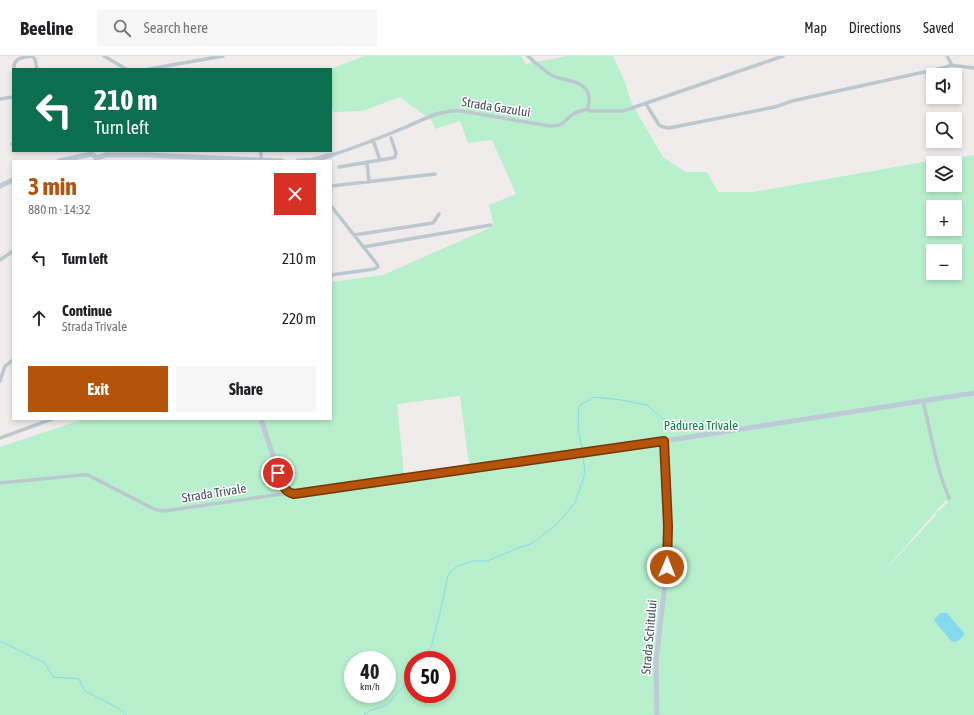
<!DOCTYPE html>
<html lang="en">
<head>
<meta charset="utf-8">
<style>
  body { margin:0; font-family:"Asap Condensed",sans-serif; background:#f6f6f6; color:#202124; height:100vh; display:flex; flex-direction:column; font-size:15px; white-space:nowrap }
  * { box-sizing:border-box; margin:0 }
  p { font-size:13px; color:#757577 }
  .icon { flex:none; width:22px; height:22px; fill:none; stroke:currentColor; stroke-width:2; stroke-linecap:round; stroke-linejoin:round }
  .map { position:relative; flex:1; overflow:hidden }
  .drawer { position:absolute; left:12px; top:104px; width:320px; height:260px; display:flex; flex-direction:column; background:#fff; border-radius:0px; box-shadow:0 2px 6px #0003 }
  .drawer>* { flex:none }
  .top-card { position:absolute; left:12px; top:12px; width:320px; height:84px; border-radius:0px; box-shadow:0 2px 6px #0003; background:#0b6e4f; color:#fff; overflow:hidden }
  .controls { position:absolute; left:926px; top:12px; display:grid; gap:8px }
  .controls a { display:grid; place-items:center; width:36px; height:36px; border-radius:0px; background:#fff; box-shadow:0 2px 6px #0003; font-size:20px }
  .speed { position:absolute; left:344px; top:595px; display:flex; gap:8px; font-size:20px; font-weight:700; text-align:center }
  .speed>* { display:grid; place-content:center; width:52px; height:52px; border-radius:50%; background:#fff; box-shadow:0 2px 6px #0003; line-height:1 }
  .speed small { font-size:10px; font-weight:400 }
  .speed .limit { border:6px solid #d22; background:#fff; color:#111 }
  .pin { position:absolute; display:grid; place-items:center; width:34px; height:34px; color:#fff; margin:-17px; border:2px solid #fff; border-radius:50%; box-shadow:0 1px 4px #0007 }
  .me { position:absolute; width:44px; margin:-22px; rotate:1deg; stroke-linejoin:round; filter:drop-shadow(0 0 3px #0008) }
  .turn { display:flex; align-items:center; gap:14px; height:84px; padding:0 16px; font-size:18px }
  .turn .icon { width:52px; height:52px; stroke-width:2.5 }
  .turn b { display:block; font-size:28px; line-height:34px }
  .round { display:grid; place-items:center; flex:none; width:42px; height:42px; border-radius:0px; background:#f6f6f6 }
  .overview { display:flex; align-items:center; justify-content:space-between; height:68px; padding:0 16px }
  h1 { font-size:24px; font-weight:700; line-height:30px; color:#b45309 }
  .button { display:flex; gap:8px; margin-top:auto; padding:8px 16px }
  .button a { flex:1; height:46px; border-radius:0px; background:#b45309; color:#fff; font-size:16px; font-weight:700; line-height:46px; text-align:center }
  .button a+a { background:#f6f6f6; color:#202124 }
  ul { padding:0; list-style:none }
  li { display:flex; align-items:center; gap:12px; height:60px; padding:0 16px }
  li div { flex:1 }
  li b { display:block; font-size:15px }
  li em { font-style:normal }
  header { display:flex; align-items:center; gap:24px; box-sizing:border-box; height:56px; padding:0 20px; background:#fff; border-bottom:1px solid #e0e0e0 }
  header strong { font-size:19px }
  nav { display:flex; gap:22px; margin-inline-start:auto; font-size:14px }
  .search { width:280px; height:36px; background:#f6f6f6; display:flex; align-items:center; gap:10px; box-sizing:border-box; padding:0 14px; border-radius:0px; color:#757577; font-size:15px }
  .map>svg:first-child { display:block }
</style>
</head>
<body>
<header>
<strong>Beeline</strong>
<div class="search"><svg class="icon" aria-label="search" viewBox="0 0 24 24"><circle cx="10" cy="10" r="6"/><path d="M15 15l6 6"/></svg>Search here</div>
<nav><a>Map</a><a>Directions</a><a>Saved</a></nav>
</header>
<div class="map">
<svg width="974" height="659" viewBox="0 0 974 659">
  <rect width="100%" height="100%" fill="#f0ecec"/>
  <path fill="#b8f0cd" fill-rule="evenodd" d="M365,0H521L526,8L567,0H613L625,26L631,46L643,67L663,101L686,116H707L718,136H753L935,104L974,99V659H0V391L84,363H331V226L383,219L494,170L489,149L516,138L492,84L468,87L460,65L435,73L432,65L400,41L363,55L334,56L331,50V13H330ZM933,107H955V129H933ZM933,151H955V173H933ZM933,195H955V217H933ZM460,340L469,408L404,418L397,348ZM946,444L948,446L940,454L935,457L936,459L878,522ZM353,604H387V638H353ZM413,604H447V638H413Z"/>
  <path fill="#83daef" d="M941,557H947L964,577V578C961,583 958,586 952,586L936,567L934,563Z"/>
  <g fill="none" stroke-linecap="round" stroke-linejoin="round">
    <path stroke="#83daef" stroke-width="1" d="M583,395L578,374L579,350L594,341L622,344L647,349L669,368L685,369L712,363
      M0,585L45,607L53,621L79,623L85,635L118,652L127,659
      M421,604L431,591L440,557L448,519L456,511L472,505H487L521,491L531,488L556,469L575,447L585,418L583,398
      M364,659L369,655L387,649L407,626L413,615"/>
    <path stroke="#bcc8d0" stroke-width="3.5" d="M104,0L126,13
      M528,0C533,5 547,17 553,20C564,25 587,24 589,41C590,45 588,49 588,53
      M950,9L974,12
      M14,13C13,1 23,2 32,0L35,3L37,13
      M149,13L223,0
      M0,43L13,41
      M646,48L659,69L663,71L669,72L775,51L792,45L947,11L950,9L951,7L947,0
      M373,84L380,104
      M12,88H13
      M261,95V104
      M332,99C357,91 382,81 406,71C425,63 441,53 461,55L550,70C567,70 563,63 575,57C579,55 584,54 588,53L590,55H622L629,53L783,0
      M367,106L369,126
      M339,111L392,102L395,101L396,97L391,82
      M331,130L435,118
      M331,150L377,208L378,211L374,213L331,219
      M354,179L433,167L439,158
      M363,191L491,169
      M0,204L13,195
      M5,310L13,304
      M0,325L5,310
      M923,345C931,377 936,412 949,442
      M0,382L52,363
      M0,427L82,419H88L152,452L157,454L164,455L289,437"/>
    <path stroke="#becad7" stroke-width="5" d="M96,102L106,99H147L282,105
      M59,105L91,98L95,100L97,104
      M298,105L313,104L332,99
      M0,130L13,124
      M261,363L283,430C286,435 288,437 294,438L664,385L974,337
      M657,659L656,605L667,511L668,470L664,385"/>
  </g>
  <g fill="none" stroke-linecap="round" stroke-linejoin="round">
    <defs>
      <path id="route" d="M278,417C282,426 283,436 294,438L664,385L668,470L667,511"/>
    </defs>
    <use href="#route" stroke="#753606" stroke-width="10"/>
    <use href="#route" stroke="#b45309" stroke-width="7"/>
  </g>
  <g text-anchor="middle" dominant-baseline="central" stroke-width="3" stroke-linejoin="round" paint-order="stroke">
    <g font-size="13" fill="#44505b" stroke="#fff">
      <text transform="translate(496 51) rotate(9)">Strada Gazului</text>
      <text transform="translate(214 437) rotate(-9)">Strada Trivale</text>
      <text transform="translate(649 581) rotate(-85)">Strada Schitului</text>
    </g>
    <g font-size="13" fill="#137e47" stroke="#fff">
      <text x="701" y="369">Pădurea Trivale</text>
    </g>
  </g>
</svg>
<div class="controls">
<a><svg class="icon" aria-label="sound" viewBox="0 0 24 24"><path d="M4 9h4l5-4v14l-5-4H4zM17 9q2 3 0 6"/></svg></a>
<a><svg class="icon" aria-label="search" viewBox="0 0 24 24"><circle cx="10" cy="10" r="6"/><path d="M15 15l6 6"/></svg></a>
<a><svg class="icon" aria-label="layers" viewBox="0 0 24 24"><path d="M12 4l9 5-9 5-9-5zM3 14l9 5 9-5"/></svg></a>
<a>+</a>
<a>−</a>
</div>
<div class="speed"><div>40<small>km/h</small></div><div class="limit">50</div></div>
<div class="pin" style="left:278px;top:417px;background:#d93025"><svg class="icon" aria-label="arrive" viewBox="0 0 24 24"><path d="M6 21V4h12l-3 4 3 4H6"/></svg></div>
<svg class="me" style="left:667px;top:511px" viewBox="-20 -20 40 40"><circle r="17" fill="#b45309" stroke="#fff" stroke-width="3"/><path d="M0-11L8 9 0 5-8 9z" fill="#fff"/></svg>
<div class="top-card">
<div class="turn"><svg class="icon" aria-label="left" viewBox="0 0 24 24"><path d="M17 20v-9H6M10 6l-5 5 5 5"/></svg><div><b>210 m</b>Turn left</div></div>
</div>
<section class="drawer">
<div class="overview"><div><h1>3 min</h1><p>880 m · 14:32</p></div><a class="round" style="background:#d93025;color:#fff"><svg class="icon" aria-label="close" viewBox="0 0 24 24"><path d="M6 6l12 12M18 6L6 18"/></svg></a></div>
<ul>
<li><svg class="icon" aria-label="left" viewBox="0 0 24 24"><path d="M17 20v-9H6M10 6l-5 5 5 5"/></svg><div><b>Turn left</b></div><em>210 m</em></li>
<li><svg class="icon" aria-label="ahead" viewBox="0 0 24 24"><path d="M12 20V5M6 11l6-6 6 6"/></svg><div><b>Continue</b><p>Strada Trivale</p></div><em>220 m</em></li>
</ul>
<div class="button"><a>Exit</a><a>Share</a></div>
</section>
</div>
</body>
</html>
